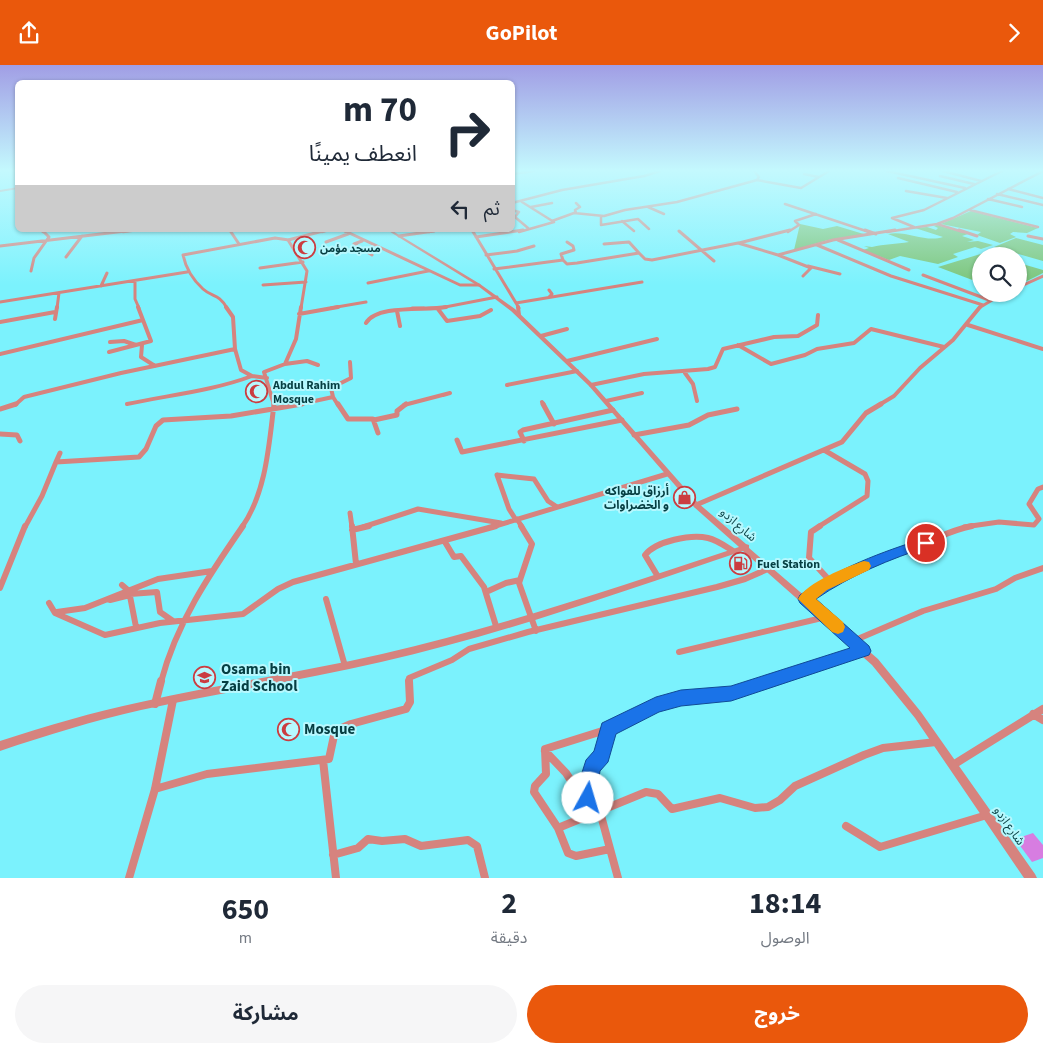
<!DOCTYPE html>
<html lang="ar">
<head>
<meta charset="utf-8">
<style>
  body { margin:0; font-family:"Source Sans 3","Noto Sans Arabic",sans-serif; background:#f6f6f7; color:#1f2937; direction:rtl; height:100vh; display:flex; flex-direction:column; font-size:19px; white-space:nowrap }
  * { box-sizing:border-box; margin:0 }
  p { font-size:16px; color:#747a83 }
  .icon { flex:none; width:28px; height:28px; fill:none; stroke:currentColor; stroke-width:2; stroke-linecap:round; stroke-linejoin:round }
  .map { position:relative; height:813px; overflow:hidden; direction:ltr }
  .details { display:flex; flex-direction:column; background:#fff; flex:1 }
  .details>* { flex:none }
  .banner { position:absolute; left:15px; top:15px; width:500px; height:152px; border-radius:8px; box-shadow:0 1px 4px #0004; direction:rtl; background:#fff; color:#1f2937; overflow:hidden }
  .controls { position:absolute; left:972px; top:182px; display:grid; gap:10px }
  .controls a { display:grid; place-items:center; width:55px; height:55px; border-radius:50%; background:#fff; box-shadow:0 1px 4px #0004; font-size:25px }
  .pin { position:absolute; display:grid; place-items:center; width:42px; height:42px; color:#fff; margin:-21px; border:2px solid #fff; border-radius:50%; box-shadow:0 1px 5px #0007 }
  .me { position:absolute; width:55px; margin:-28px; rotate:6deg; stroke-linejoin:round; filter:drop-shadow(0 0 4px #0008) }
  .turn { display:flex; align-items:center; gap:18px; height:105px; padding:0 15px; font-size:22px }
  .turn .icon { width:65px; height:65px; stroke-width:2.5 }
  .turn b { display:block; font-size:35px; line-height:42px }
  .then { display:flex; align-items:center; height:48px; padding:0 15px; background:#0003; gap:10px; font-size:19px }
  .eta { display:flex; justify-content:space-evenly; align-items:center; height:85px; text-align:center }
  .eta b { font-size:30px; font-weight:700; line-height:35px }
  .action { display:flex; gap:10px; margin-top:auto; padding:10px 15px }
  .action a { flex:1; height:58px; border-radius:30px; background:#ea580c; color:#fff; font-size:20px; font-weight:700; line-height:58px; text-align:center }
  .action a+a { background:#f6f6f7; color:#1f2937 }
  header { display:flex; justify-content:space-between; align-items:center; height:65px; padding:0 15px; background:#ea580c; color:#fff; font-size:22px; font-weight:700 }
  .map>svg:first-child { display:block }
</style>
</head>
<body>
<header><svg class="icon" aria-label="forward" viewBox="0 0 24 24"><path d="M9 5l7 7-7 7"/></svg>GoPilot<svg class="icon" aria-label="share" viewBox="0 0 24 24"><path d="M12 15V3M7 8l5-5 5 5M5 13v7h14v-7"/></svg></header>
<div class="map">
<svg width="1043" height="813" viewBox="0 0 1043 813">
  <rect width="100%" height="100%" fill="#7bf2fd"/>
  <path fill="#7bc478" d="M971,146L1038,163L1027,168L1013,167L1010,169L1016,172L1000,178L977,170L981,167L941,159Z
    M800,159L823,164L837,161L867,170L828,175L794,185Z
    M937,160L968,169L962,171L974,175L967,177L978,176L993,180L981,184L975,182L953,189L958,192L938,199L900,191L889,195L863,185L869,183L864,181L872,182C884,179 896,179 909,177L888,169C906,165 926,178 943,172L915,163L927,162L936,165L938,163L934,161Z
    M1016,173L1043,180V196L994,182Z
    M987,187L1000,191H981V214L975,216L938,202Z
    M1019,198L1043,205V208L1027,216L1019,214Z"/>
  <path fill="#d77de1" d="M1033,768L1043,780V793L1032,797L1015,774Z"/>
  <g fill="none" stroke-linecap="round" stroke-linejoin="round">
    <path stroke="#d6837e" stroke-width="2.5" d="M754,106L759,112L757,115
      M887,106L965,123
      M943,106L981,116
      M512,109L534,106
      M804,109L819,112
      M940,111L974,119
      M898,113L957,127
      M1008,124L1043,133
      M906,126L947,133
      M997,129L1043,140
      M988,134L1022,142
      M512,138L562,125L644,111L660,106
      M576,138L580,142L575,145L576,148
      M785,139L869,167
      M531,142L552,138
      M648,142L664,149
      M512,145L519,147L515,152L528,163
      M970,145L1038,162
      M601,151V160L638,154L649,164
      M552,156L574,148L604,151L625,145L677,137L757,115L801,123L829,106
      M622,156L634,166
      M937,159L963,167
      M914,162L892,153L924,145L1002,106
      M41,165L43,167
      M342,165L346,167
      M472,165L473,167
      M123,167L138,165
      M322,167L329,165
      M429,167L434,166
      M519,167L554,157L522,137
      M788,167L799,160L795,156L816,149
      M887,167L937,159L953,153L1043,106"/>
    <path stroke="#d6837e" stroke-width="3" d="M343,165L460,220H479
      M472,165L519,243
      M865,165L876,169
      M959,165L977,171
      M679,166L714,196
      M231,167L239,179
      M399,171L434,166
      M1028,171L1043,174
      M476,172L523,165
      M838,175L909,205
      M362,176L354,179L372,190
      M326,177L348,169
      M739,178L790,165
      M604,179L629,177L639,188
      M817,180L891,211L983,240
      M0,181L134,165
      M486,190L517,186L534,181
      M778,190L811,203L803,211
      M66,192L82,171
      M563,195L561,189L574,185L573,181L567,177
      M808,201L840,209
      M260,203L303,197
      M494,204L563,195L567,199L577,198L639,188L645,194L652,195L738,178L778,190L833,175L895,165
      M31,206L34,193L49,172L42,165
      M923,210L989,235
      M135,216V234L139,243
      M368,218L428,206
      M263,220L306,217
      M101,221L107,208
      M1019,222L1043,211
      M549,225L552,229L549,232
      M0,237L187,207
      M516,238L642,217
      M57,243L59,228
      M227,243C218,228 213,233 203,224C192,214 186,204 183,190L275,173L289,175
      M301,243L307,206L288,175L327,165
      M331,243L366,237
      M412,243H424
      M440,243L497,232
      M979,243L1002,229"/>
    <path stroke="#d6837e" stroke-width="4" d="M226,242L233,252L235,284L241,305L252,311L267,313
      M518,242L519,250
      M438,244L447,256L480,251L491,245
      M397,246L400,261
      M299,249L338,242
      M55,254L57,242
      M0,257L55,247
      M366,258C377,239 427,246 446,242
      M968,260L1043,284
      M541,271L567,264
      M110,277L124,276L136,280
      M142,280L141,292L155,301
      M738,280L771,299L805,290L817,284L854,278L871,264L944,282
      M109,287L151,276L138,242
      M0,289L143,255
      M567,296L657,274
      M285,299L307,296L318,300
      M685,308L693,319L697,336
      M507,320L577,306
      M591,320L644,309L708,304L715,302L723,284L774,272L798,271L817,260L818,250
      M333,332L331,323L351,313L350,297
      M606,336L642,328
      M542,337L544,340
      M127,339C169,330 212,326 252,311
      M15,340L24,332L121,308L235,284
      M274,340L264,307L285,299L296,274L301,242
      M296,340L333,332L338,340
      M404,340L450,328L443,330
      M879,340L894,331L920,303L953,275L980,242"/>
    <path stroke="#d6837e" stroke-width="5" d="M338,339L348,354H373L378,368
      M543,339L554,359
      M0,344L16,339
      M374,355L397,350V346L406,339
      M0,369L17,370L20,376
      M634,370L689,360L708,350L737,344
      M457,375L462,387L622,355
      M524,376L520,367L523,365L613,345
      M56,397L60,388
      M497,410L534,414L548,436L557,442
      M497,410L509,444L516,455
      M696,440L842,377L866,348L881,339
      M350,448L352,462
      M517,454L522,462
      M25,462L42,431L56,397L139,392L146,384L156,361L163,355L231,351L302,339
      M242,462C266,428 269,380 274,339
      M363,462L418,444L501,458
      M492,462L667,409
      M818,462L867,431L868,416L865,409L824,385
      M964,462L999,457L1034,460L1039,454L1029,439L1038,424L1043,422"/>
    <path stroke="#d6837e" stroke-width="6" d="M352,461L356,499
      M521,461L532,479L519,518L536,566
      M820,461L811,467L809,493L831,517
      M352,465L369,461
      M445,477L454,492L461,491L484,522L496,561
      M657,510L645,490C656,476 691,469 708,473C717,475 725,481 733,486
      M122,520L129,526L136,562
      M0,523L25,461
      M486,527L506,518L520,515
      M130,529L157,527L160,547L173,556
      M326,534L345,601
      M805,534C839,512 875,496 914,482C934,475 950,465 972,461
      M110,535L130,530
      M49,538L55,548L105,570L160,558L243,549L278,524L293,517L496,461
      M57,547L85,543L158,514L212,506
      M853,576L923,546L996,524L1015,513L1043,503
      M679,587L826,552
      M161,617C176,559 209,510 243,461
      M409,617V613L452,595L469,584L528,567L717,522L745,514L770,503
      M766,617L863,586"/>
    <path stroke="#d6837e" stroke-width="8" d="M155,639L161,616
      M1033,649L1043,655
      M545,686L566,708L591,746
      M323,695L336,813
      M953,700L1043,644
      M155,724L207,709L329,694L335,666L351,659L406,644L410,637L409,616
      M600,747L618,813
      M594,749L588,733V717L593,702L602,691L608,664
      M846,761L880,782L987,750
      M558,763L646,727L658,729L672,744L720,733L755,743L768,742L780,735L795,721L864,690L883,683L936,677
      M610,784L576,791L568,788L558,763L534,727L535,721L546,709L545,684L612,663L656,640L681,633L731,629L770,616
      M333,790L358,783L368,774L382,776L405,774L421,781L468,775L477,781L485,813
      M129,813L155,724L173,635"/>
    <path fill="#d6837e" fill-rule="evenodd" d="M18,122V124L0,127V125Z
      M387,165H391L480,219L515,244L593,319L698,438L746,479L749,480V483L878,594L921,647L1035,809L1037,813H1024L915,653L872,600L743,486C624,526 504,569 381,597C301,615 221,628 141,645C93,656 47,670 0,686V676C46,661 93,647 141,637C221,619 302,607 382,589C503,561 621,521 739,482L694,442L589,321L511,246L478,221Z"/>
  </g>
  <linearGradient id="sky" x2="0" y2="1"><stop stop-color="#a19ee5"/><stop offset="0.48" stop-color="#c4f9fe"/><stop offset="1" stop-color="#c4f9fe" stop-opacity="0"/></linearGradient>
  <rect width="1043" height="220" fill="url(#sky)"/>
  <path fill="#1a73e8" stroke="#114b97" d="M926,473L930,474L932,478L930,481C890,494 851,510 816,534L869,581L871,586L869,590L731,636L681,641L659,647L616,669L608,697L600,706L595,739L588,742L582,739L579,733V717L586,695L594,686L602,658L656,632L681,625L731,621L850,583L800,538L798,534L800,530C839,503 881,487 926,473Z"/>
  <path fill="#f59e0b" d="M864,496L869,497L871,501L869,505L827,525L816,534L843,557L845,562L843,567L838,569L832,567L798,534C806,518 848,501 864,496Z"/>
  <defs>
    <symbol id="mosque-ring" viewBox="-11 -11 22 22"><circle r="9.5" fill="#b7f8fe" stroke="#cb3c40" stroke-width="1.5"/><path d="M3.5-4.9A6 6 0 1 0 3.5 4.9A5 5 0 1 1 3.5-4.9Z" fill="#cb3c40"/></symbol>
    <symbol id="shop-ring" viewBox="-11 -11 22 22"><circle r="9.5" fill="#b7f8fe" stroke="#cb3c40" stroke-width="1.5"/><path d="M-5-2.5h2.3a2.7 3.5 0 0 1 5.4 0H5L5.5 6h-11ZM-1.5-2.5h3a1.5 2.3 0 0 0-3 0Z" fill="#cb3c40"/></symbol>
    <symbol id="fuel-ring" viewBox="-11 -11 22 22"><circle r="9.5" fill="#b7f8fe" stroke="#cb3c40" stroke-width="1.5"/><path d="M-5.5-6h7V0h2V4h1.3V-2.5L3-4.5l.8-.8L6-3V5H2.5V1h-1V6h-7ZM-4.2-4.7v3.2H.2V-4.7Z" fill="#cb3c40"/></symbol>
    <symbol id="school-ring" viewBox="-11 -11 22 22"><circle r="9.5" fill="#b7f8fe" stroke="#cb3c40" stroke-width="1.5"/><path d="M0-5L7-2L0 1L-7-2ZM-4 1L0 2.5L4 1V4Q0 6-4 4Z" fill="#cb3c40"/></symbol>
  </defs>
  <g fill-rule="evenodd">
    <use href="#mosque-ring" x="292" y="170" width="25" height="25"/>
    <use href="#mosque-ring" x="244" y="314" width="25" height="25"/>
    <use href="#shop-ring" x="672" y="420" width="25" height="25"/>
    <use href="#fuel-ring" x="728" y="486" width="25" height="25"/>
    <use href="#school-ring" x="192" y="600" width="25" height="25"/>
    <use href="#mosque-ring" x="276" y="652" width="25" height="25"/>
  </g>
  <g text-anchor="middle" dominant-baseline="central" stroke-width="4" stroke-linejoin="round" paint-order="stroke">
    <g font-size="11" font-weight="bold" fill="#053e42" stroke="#b7f8fe" text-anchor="start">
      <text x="320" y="183">مسجد مؤمن</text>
    </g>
    <g font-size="12" font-weight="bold" fill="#053e42" stroke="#b7f8fe" text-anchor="start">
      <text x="273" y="320">Abdul Rahim<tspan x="273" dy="14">Mosque</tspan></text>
      <text x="669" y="426" text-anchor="end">أرزاق للفواكه<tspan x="669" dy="14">و الخضراوات</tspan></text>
      <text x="757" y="499">Fuel Station</text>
    </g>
    <g font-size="12" fill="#053e42" stroke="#b7f8fe">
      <text transform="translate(738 460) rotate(41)">شارع ازدو</text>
      <text transform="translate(1009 761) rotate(55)">شارع ازدو</text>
    </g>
    <g font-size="15" font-weight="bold" fill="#053e42" stroke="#b7f8fe" text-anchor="start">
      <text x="221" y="604">Osama bin<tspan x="221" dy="17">Zaid School</tspan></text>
      <text x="304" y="664">Mosque</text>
    </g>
  </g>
</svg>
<div class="controls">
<a><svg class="icon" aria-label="search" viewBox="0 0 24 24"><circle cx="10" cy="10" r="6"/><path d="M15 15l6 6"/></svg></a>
</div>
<div class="pin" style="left:926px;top:478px;background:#d93025"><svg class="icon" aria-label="arrive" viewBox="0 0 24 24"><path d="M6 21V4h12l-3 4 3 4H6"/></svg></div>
<svg class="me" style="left:588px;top:733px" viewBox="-20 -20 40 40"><circle r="19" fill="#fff"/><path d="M0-13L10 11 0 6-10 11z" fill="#1a73e8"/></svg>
<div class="banner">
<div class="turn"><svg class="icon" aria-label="right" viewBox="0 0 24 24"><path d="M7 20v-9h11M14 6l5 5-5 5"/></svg><div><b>70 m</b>انعطف يمينًا</div></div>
<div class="then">ثم<svg class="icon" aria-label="left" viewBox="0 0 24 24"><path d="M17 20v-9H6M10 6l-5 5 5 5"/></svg></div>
</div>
</div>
<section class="details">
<div class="eta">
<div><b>18:14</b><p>الوصول</p></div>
<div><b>2</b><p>دقيقة</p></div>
<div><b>650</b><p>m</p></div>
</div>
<div class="action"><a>خروج</a><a>مشاركة</a></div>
</section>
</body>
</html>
